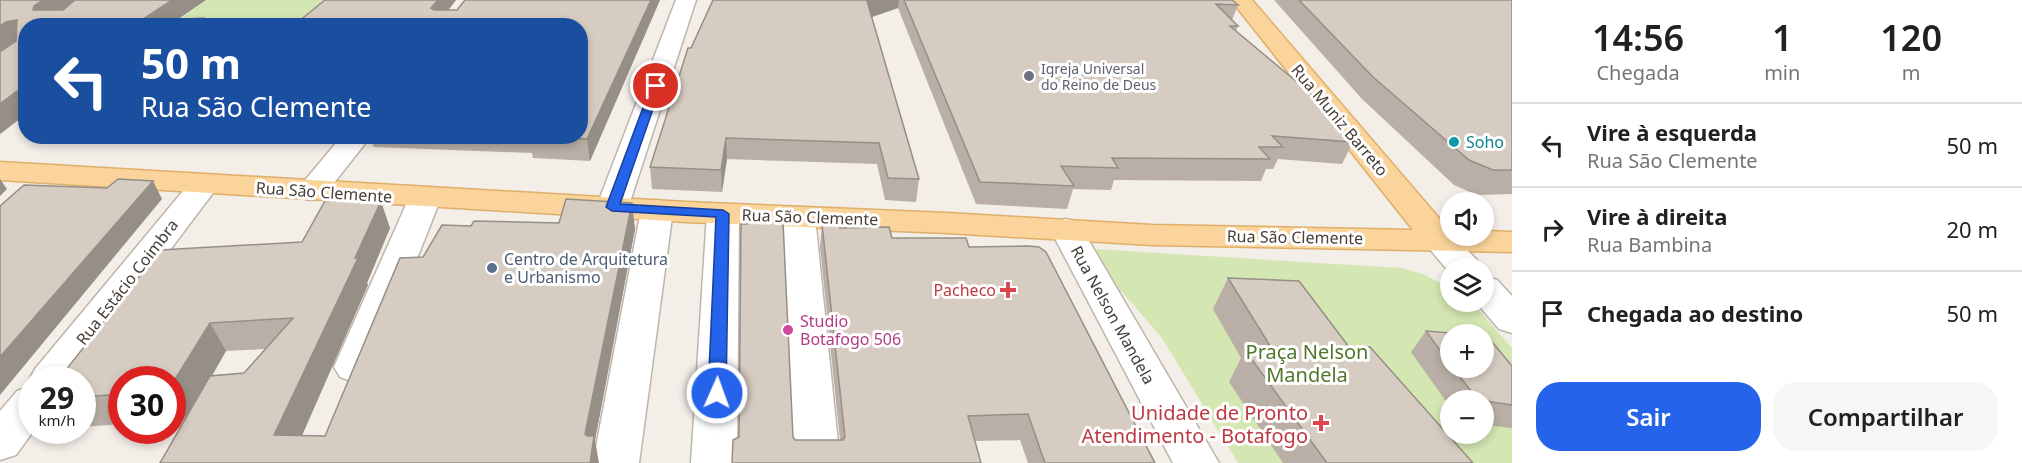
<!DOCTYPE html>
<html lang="pt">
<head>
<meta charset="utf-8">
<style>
  body { margin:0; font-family:"Noto Sans",sans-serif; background:#f6f6f6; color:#202124; height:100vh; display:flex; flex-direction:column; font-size:22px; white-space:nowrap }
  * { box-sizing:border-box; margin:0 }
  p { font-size:20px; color:#757577 }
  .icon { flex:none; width:33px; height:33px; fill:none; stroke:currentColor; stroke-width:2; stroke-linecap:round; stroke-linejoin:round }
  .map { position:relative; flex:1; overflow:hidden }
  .side { display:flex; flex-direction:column; background:#fff; width:510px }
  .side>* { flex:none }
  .guide { position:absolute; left:18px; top:18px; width:570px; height:126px; border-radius:24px; box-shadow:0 3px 9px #0003; background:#1a4fa0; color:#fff; overflow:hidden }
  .buttons { position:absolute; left:1440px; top:192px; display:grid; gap:12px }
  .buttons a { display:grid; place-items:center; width:54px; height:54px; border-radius:50%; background:#fff; box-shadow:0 3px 9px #0003; font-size:30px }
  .speed { position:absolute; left:18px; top:366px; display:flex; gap:12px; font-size:30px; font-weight:700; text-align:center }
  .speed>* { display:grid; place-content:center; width:78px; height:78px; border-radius:50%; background:#fff; box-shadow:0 3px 9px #0003; line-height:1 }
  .speed small { font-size:15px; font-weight:400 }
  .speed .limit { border:9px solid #d22; background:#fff; color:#111 }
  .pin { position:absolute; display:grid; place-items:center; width:51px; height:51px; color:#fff; margin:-26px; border:3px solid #fff; border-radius:50%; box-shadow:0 2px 6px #0007 }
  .me { position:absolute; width:66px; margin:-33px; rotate:2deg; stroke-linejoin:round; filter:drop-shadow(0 0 4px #0008) }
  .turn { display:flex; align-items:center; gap:21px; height:126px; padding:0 24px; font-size:27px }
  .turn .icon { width:78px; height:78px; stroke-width:2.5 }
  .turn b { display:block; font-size:42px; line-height:51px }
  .eta { display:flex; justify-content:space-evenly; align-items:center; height:102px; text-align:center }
  .eta b { font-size:36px; font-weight:600; line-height:42px }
  .primary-button { display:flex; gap:12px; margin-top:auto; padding:12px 24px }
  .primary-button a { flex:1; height:69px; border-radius:24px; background:#2563eb; color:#fff; font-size:24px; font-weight:600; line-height:69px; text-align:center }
  .primary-button a+a { background:#f6f6f6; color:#202124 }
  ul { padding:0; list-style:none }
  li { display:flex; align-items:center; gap:18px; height:84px; padding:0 24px; border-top:2px solid #e0e0e0 }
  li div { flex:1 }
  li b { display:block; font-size:22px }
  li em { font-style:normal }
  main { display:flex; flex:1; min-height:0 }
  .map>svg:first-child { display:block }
</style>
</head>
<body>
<main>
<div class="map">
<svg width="1512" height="463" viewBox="0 0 1512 463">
  <rect width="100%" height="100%" fill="#f3eee8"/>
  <path fill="#d4e6b2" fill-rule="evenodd" d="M207,0H334L303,25L170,26Z
    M1094,249L1401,268L1423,274L1450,288V302H1472L1512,348V463H1238L1162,338L1122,292L1108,287L1088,253ZM1450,334H1484V368H1450ZM1450,400H1484V434H1450Z"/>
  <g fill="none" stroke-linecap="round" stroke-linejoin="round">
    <defs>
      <path id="minor" d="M676,0H696L628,208L623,215L612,218L601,215L596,208Z
        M342,136H371L322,198L311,200L300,198L296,191Z
        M204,176L215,179L219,185L72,380H32V385L29,380L35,369L193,179Z
        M425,189L436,191L441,198L374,367L368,377L354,382L340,377L334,367L409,198L414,191Z
        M657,200L668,203L673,210L639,463H593L641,210L646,203Z
        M723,204L734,207L739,214L737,463H691L707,214L712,207Z
        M799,207L810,210L815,217L840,463H794L783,217L788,210Z
        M1066,219L1078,222L1082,229L1219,463H1173L1050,229L1054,222Z
        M1439,230L1450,233V236H1453L1477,260L1482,268H1450V273L1422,240L1427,233Z
        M1484,276L1497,280L1512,296V333L1499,329L1476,302H1484Z
        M32,386V430H34L16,455L0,460V411L17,391Z"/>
      <path id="major" d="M1231,0H1252L1450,231V236H1484V231L1512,232V252L1152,245L947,233L686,222L0,180V162L686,202L947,213L1152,225L1413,230Z"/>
    </defs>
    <use href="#minor" stroke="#beb5ab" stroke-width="3"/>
    <use href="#major" stroke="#dfaf6a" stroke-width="3"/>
    <use href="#minor" fill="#fff" fill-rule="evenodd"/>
    <use href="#major" fill="#fad49a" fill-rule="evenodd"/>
  </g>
  <path fill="#b9afa6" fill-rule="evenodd" d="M0,0H206L178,19L204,18L207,26H26V114L0,134Z
    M325,0H456L448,10H457L465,0H660L590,161L533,158L532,153L374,147L368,136H580Z
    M713,0H1232L1238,5L1232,20L1238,26L1236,31L1353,142L1342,164L1278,159L1273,169H1266L1261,181L1114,180L1111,190L1073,189L1067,209L976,204L898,8L872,17L919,179L916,202L885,200L877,164L727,159L722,192L652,189L650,167L691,48Z
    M1274,0H1512V194L1477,195L1454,185L1362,99Z
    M263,136H339L336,140Z
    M377,202L390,228L367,283L368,285L302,435L325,436L423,257L471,226L635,229L595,440L160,463L185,420L172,421V380H122V424L82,427V380L302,242ZM265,349L244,373L212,375L226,351Z
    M822,224L892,238L969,247L1155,463H1028L1020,440L975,441L981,463L739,437H793L795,440H840L820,247Z
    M1228,278L1349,347L1473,463H1283L1229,382L1241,358L1213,309Z
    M1426,331L1450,334V368L1512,366V428L1484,425V400H1450V407L1411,352Z"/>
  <path fill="#968f87" d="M43,0H75L44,24L33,10L34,6Z
    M172,0H206L168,26L140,21Z
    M438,0H456L436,26L431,8Z
    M651,0H660L590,161L587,139Z
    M870,0H899L898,8L866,19L867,1Z
    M17,20L26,35L0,51V26L6,22Z
    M17,91L26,105V114L0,134V104Z
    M726,138L727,159L722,192L721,170Z
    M0,179L7,189L0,196Z
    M153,181L162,199L0,395V357Z
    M376,198L379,208L381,201L390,228L367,283L368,285L290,463L274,435L355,258Z
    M632,203L635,229L595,440L599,463H590L585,434Z
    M210,323L226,351L187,420L172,397V384Z"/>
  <path fill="#d7ccc1" stroke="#968f87" stroke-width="1.5" d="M0,0H43L34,6L33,10H63L75,0H172L140,21L204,18L207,26H26V91H17L0,104V52L16,41L17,20L6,22L0,26Z
    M325,0H438L431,8L434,10H457L465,0H651L587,139L535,136H580V26H293Z
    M713,0H870L867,1L919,179L888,178L879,143L726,138L721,170L650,167L688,48H691Z
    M904,0H1232L1238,5L1216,4L1238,26H1230L1316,98L1353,142L1272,136L1283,147H1259L1270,159L1112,158L1118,168L1061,166L1074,186L980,182Z
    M1299,0H1512V170H1493L1469,160L1373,77Z
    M118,179L153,181L0,357V206L24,185L107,188Z
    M376,198L374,202L381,201L355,258H358L274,435L325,436L400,258L423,257L442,225L471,226L474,221L559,223L566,199L632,203L585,434L587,436H594L590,463H160L210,376L244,373L293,318L210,323L172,384V380H122V394L82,397V380H58L160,250L302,242L325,201Z
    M747,220L783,222L793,437L795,440H843L845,437L822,224H839L840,228L889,227L892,238H966L969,247L1028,246L1039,247L1046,252L1155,463H1045L1028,414L968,416L981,463H732L733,440L739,437L741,224H747Z
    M1228,278L1299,281L1349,347H1370L1473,463H1327L1245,350L1272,349Z
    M1426,331L1463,334H1450V364Z
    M1484,336H1487L1512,366V405L1478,400L1453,368H1484Z"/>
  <path fill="#2563eb" stroke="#184099" stroke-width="1.5" d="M656,83L661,86L620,204L723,210L729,214L726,393L723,397L717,399L711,397L708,393L716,217L612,211L606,207L651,86Z"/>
  <circle fill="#6b7280" stroke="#fff" stroke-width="2" cx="1029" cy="76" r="6"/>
  <circle fill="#0f9aa8" stroke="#fff" stroke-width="2" cx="1454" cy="142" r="6"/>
  <circle fill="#5c6f8a" stroke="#fff" stroke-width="2" cx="492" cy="268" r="6"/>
  <g fill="#e0444e" stroke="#fff" stroke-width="2">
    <path d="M1005 281h6v6h6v6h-6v6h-6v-6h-6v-6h6z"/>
    <path d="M1318 414h6v6h6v6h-6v6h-6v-6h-6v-6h6z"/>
  </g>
  <circle fill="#d1479c" stroke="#fff" stroke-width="2" cx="788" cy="330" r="6"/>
  <g text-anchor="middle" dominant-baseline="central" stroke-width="6" stroke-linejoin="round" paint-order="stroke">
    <g font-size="14" fill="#5b616d" stroke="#fff" text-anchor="start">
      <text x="1041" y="68">Igreja Universal<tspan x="1041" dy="16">do Reino de Deus</tspan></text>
    </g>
    <g font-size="16" fill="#463e37" stroke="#fff">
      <text transform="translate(1340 120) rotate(50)">Rua Muniz Barreto</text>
      <text transform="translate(324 192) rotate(4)">Rua São Clemente</text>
      <text transform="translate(810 217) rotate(2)">Rua São Clemente</text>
      <text transform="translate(1295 237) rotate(1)">Rua São Clemente</text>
      <text transform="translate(127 282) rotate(-52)">Rua Estácio Coimbra</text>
      <text transform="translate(1113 315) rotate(61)">Rua Nelson Mandela</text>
    </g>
    <g font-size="16" fill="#0d838f" stroke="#fff" text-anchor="start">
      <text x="1466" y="142">Soho</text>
    </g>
    <g font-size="16" fill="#4e5e75" stroke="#fff" text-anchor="start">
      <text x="504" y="259">Centro de Arquitetura<tspan x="504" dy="18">e Urbanismo</tspan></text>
    </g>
    <g font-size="16" fill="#be3a42" stroke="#fff" text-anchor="end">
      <text x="996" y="290">Pacheco</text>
    </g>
    <g font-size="16" fill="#b23c85" stroke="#fff" text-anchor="start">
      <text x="800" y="321">Studio<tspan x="800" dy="18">Botafogo 506</tspan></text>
    </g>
    <g font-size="20" fill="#50762c" stroke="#fff">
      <text x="1307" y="351">Praça Nelson<tspan x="1307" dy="23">Mandela</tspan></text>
    </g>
    <g font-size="20" fill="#be3a42" stroke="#fff" text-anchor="end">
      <text x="1308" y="412">Unidade de Pronto<tspan x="1308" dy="23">Atendimento - Botafogo</tspan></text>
    </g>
  </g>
</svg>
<div class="buttons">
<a><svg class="icon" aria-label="sound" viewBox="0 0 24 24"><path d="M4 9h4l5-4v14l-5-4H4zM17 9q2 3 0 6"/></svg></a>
<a><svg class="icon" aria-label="layers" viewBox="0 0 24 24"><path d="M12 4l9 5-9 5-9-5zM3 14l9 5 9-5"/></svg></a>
<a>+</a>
<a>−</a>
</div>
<div class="speed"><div>29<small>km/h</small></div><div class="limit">30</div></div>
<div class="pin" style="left:656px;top:86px;background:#d93025"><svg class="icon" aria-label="arrive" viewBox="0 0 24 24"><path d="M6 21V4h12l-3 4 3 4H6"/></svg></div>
<svg class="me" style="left:717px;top:393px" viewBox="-20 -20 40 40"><circle r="17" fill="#2563eb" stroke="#fff" stroke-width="3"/><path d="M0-11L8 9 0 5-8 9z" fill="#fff"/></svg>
<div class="guide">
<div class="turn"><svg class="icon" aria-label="left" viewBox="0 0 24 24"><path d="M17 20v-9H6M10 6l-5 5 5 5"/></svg><div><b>50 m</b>Rua São Clemente</div></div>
</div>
</div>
<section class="side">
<div class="eta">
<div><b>14:56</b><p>Chegada</p></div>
<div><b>1</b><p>min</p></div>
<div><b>120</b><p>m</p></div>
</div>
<ul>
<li><svg class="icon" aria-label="left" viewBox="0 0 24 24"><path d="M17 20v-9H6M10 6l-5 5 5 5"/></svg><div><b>Vire à esquerda</b><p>Rua São Clemente</p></div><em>50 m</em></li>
<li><svg class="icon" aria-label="right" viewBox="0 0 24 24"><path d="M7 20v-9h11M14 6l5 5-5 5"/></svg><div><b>Vire à direita</b><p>Rua Bambina</p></div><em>20 m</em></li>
<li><svg class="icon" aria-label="arrive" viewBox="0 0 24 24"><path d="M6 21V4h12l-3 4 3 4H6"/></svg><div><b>Chegada ao destino</b></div><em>50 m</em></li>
</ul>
<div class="primary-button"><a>Sair</a><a>Compartilhar</a></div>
</section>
</main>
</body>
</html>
